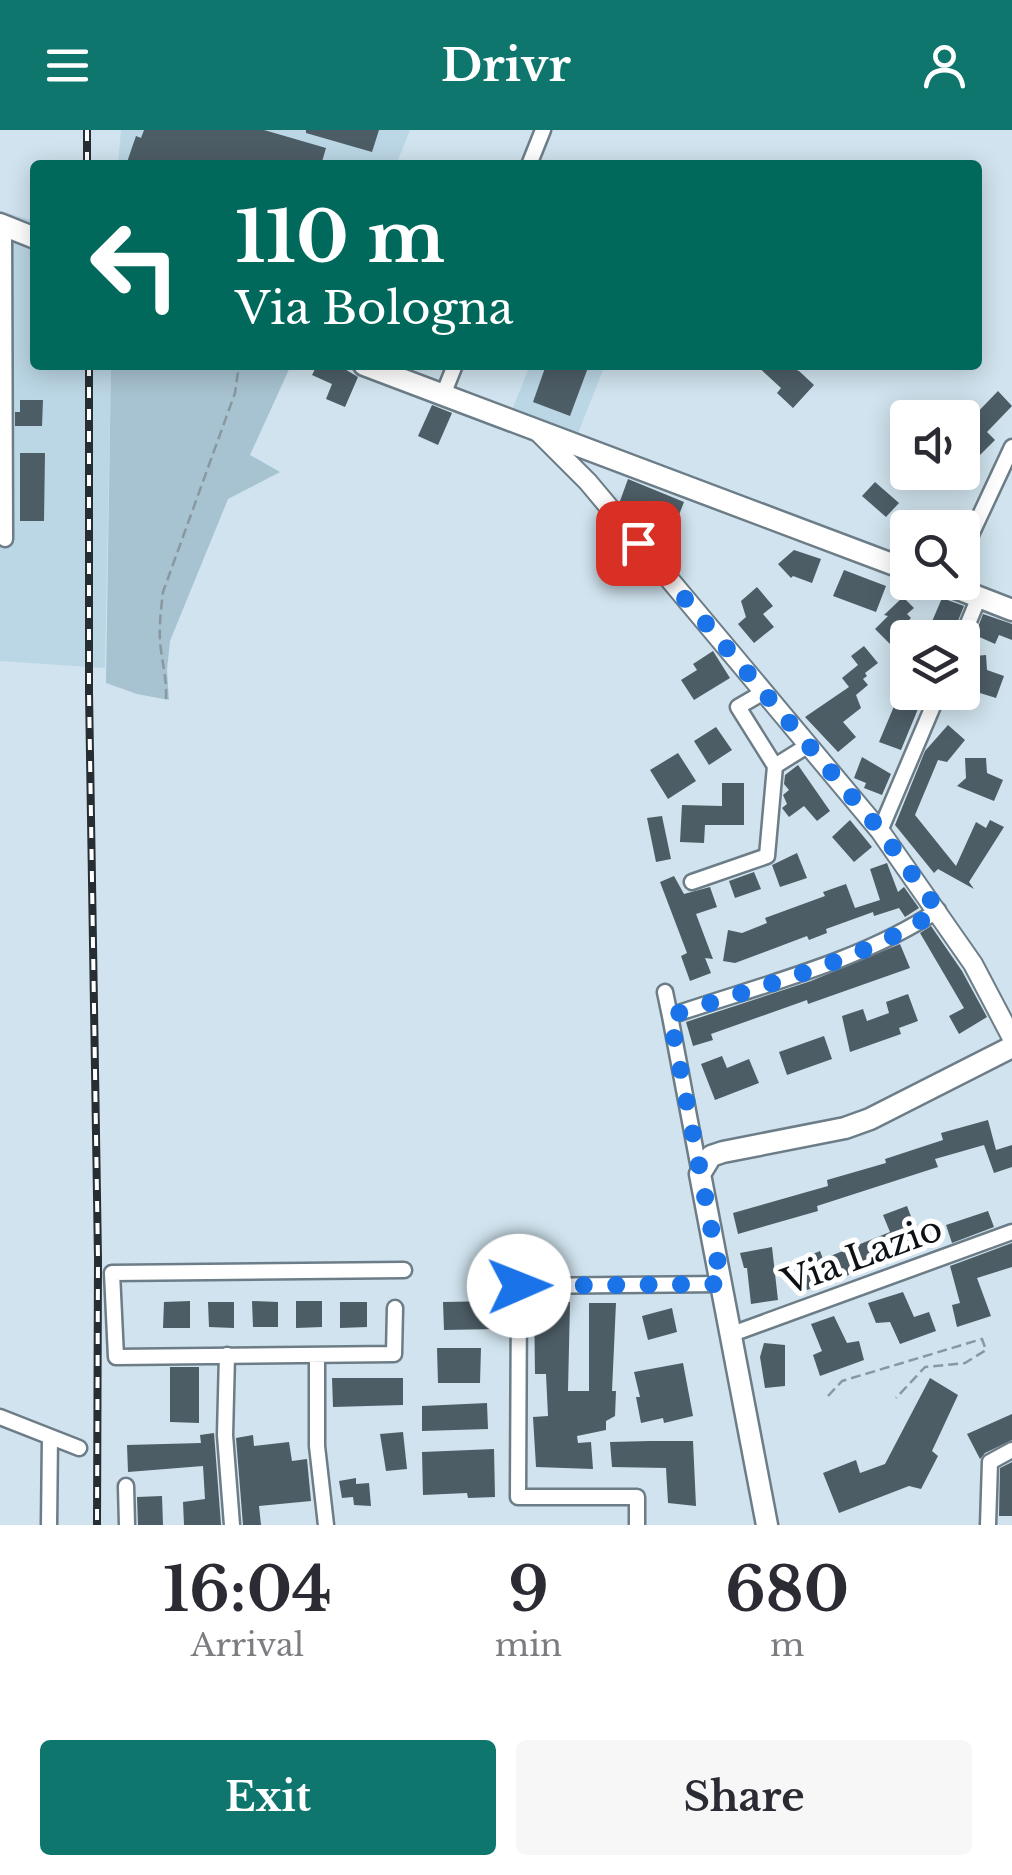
<!DOCTYPE html>
<html lang="en">
<head>
<meta charset="utf-8">
<style>
  body { margin:0; font-family:"Libre Baskerville",serif; background:#f7f7f7; color:#2b2b33; height:100vh; display:flex; flex-direction:column; font-size:38px; white-space:nowrap }
  * { box-sizing:border-box; margin:0 }
  p { font-size:32px; color:#7c7c81 }
  .icon { flex:none; width:55px; height:55px; fill:none; stroke:currentColor; stroke-width:2; stroke-linecap:round; stroke-linejoin:round }
  .map { position:relative; height:1395px; overflow:hidden }
  .drawer { display:flex; flex-direction:column; background:#fff; flex:1 }
  .drawer>* { flex:none }
  .top-card { position:absolute; left:30px; top:30px; width:952px; height:210px; border-radius:10px; box-shadow:0 5px 25px #0003; background:#00695c; color:#fff; overflow:hidden }
  .controls { position:absolute; left:890px; top:270px; display:grid; gap:20px }
  .controls a { display:grid; place-items:center; width:90px; height:90px; border-radius:10px; background:#fff; box-shadow:0 5px 25px #0003; font-size:50px }
  .pin { position:absolute; display:grid; place-items:center; width:85px; height:85px; color:#fff; margin:-42px; border-radius:20px; box-shadow:0 5px 15px #0006 }
  .me { position:absolute; width:110px; margin:-55px; rotate:89deg; stroke-linejoin:round; filter:drop-shadow(0 0 8px #0008) }
  .turn { display:flex; align-items:center; gap:35px; height:210px; padding:0 40px; font-size:45px }
  .turn .icon { width:130px; height:130px; stroke-width:2.5 }
  .turn b { display:block; font-size:70px; line-height:85px }
  .eta { display:flex; justify-content:space-evenly; align-items:center; height:170px; text-align:center }
  .eta b { font-size:60px; font-weight:700; line-height:70px }
  .button { display:flex; gap:20px; margin-top:auto; padding:20px 40px }
  .button a { flex:1; height:115px; border-radius:10px; background:#0f766e; color:#fff; font-size:40px; font-weight:700; line-height:115px; text-align:center }
  .button a+a { background:#f7f7f7; color:#2b2b33 }
  header { display:flex; justify-content:space-between; align-items:center; height:130px; padding:0 40px; background:#0f766e; color:#fff; font-size:45px; font-weight:700 }
  .map>svg:first-child { display:block }
</style>
</head>
<body>
<header><svg class="icon" aria-label="menu" viewBox="0 0 24 24"><path d="M4 6h16M4 12h16M4 18h16"/></svg>Drivr<svg class="icon" aria-label="person" viewBox="0 0 24 24"><circle cx="12" cy="8" r="4"/><path d="M4 21q1-7 8-7t8 7"/></svg></header>
<div class="map">
<svg width="1012" height="1395" viewBox="0 0 1012 1395">
  <rect width="100%" height="100%" fill="#d0e3ee"/>
  <path fill="#bbd6e5" d="M121,0H410L396,35H118Z
    M0,81L35,91V235H111L105,538L0,531Z
    M530,235H605L578,303L513,278Z"/>
  <path fill="#a7c2d1" d="M111,235H291L250,325L280,342L228,369L170,511L167,540L169,570L137,564L106,553Z"/>
  <path fill="#4d5d66" d="M144,0H264L326,18L321,35H126L136,6L141,8Z
    M306,0H379L372,22L306,3Z
    M317,235H338L358,247L345,277L326,269L332,254L312,245Z
    M546,235H589L570,286L533,272Z
    M756,235H784L799,241L814,255L793,278L777,263L781,258Z
    M998,261L1012,276L987,302L995,310L962,343V313L977,298L969,291Z
    M20,270H43L42,296H15V282H20Z
    M432,275L452,283L438,315L418,306Z
    M20,323H45L44,391H20Z
    M628,349L684,372L675,395L624,376L620,371Z
    M875,352L899,373L886,387L862,366Z
    M794,420L821,429L812,453L793,446L791,448L778,434Z
    M844,440L886,456L876,482L833,466Z
    M757,457L773,476L763,484L774,497L754,513L738,494L746,487L741,471Z
    M903,467L914,478L907,484L911,488L901,498L905,501L891,515L875,499L888,486L884,485Z
    M942,468L964,476L951,508H925Z
    M983,484L1012,494V510L999,505L995,514L975,505Z
    M864,516L878,533L865,543L867,546L863,549L868,555L856,565L861,578L843,592L856,607L838,622L805,587L849,557L842,548L858,535L851,526Z
    M713,521L730,548L694,570L681,550L697,540L693,534Z
    M986,525L987,540L1004,546L996,568L980,563L971,573L962,566L964,527Z
    M900,562H925L901,620L879,612Z
    M948,595L965,610L947,632L938,630L915,685L956,736L976,692L986,698L990,690L1004,697L969,752L974,759L938,739L934,743L895,695L925,621Z
    M716,597L732,620L709,635L694,611Z
    M678,623L696,651L668,669L650,640Z
    M862,627L891,644L882,665L864,658L866,653L854,648Z
    M965,628H986L987,643L1003,650L994,671L957,656L966,648Z
    M798,635L830,681L817,691L804,676L789,687L782,678L787,674L783,665L789,660L784,654L785,645Z
    M722,653H744V695H705L704,713L680,712L682,675L722,676Z
    M662,686L671,729L656,732L647,688Z
    M850,690L872,717L854,732L832,707Z
    M797,723L807,748L780,757L772,735Z
    M887,733L898,762L904,757L919,778L905,787L899,778L874,786L873,782L826,799L827,803L809,810L807,806L735,833L723,831L728,800L742,803L767,793L765,788L825,766L823,762L846,754L855,778L880,770L870,739Z
    M754,742L761,759L735,768L729,751Z
    M674,746L684,764L710,757L717,777L696,784L713,829L705,828L711,843L690,851L681,826L687,823L660,752Z
    M931,796L962,841L987,887L959,904L949,886L964,878L920,803Z
    M900,814L910,838L808,874L807,870L711,904L713,910L693,916L686,892L811,851Z
    M908,864L918,891L899,898L901,904L850,922L842,886L863,879L867,891L889,883L886,872Z
    M824,906L832,929L787,945L779,922Z
    M722,926L727,938L749,929L759,953L715,970L701,934Z
    M988,990L996,1020L1012,1015V1037L994,1043L984,1015L935,1029L938,1037L817,1076L818,1081L738,1104L733,1083L828,1056L827,1050L886,1033L885,1029L943,1010L941,1003Z
    M907,1076L923,1118L807,1160L797,1131L820,1121L823,1129L890,1102L883,1085Z
    M988,1081L994,1097L952,1113L946,1095Z
    M1012,1113V1137L977,1148L991,1186L957,1197L952,1175L960,1173L950,1136Z
    M772,1117L778,1170L751,1174L747,1138H744L740,1123Z
    M903,1162L914,1187L929,1182L936,1201L900,1214L890,1192L876,1193L868,1173Z
    M190,1171V1198H163L164,1172Z
    M252,1171L278,1172V1197H253Z
    M296,1171H322V1197L296,1198Z
    M497,1171V1199L444,1200L443,1172Z
    M534,1171L570,1172L568,1261H589V1173H616L612,1261H616L615,1286L606,1291V1300L577,1306L578,1313L591,1312L593,1339L536,1337L533,1287L548,1286L546,1244H535Z
    M208,1172H234V1198L209,1197Z
    M340,1172H367V1197L340,1198Z
    M672,1178L677,1202L648,1210L642,1186Z
    M834,1186L847,1213L859,1211L864,1230L820,1246L813,1225L822,1221L811,1194Z
    M764,1213L785,1215V1256L765,1258L760,1227Z
    M437,1218H481L480,1253H438Z
    M683,1233L693,1286L664,1293L663,1288L641,1293L636,1267H640L634,1242Z
    M170,1237H199V1293L170,1292Z
    M332,1248H403V1275L333,1277Z
    M930,1248L958,1265L932,1321L938,1326L921,1359L909,1356L839,1383L823,1343L856,1330L860,1343L885,1334Z
    M487,1273L488,1299L422,1301V1276Z
    M1012,1284V1310L985,1323L980,1329L967,1304Z
    M403,1302L407,1339L386,1341L380,1304Z
    M214,1303L221,1395H184L183,1372L205,1369L203,1336L128,1342L127,1315L201,1313L200,1305Z
    M253,1305L254,1316L289,1312L292,1331L307,1329L311,1371L259,1376L261,1395H243L236,1308Z
    M650,1311H693L696,1376L668,1373L666,1338L612,1337L610,1312Z
    M494,1319L495,1367L468,1368L467,1363L423,1365L422,1322Z
    M1012,1332V1386H999L1000,1338Z
    M356,1348V1354L369,1353L371,1376L354,1375L353,1367L342,1368L339,1351Z
    M162,1366L163,1395H138L137,1367Z"/>
  <g fill="none" stroke-linecap="round" stroke-linejoin="round">
    <defs>
      <path id="minor" d="M529,35L543,0
        M4,95L5,409
        M443,265L455,235
        M962,424L1012,317
        M962,508L979,467
        M762,563L738,577L775,636
        M880,701L939,562
        M692,752L767,726L775,636L807,616
        M665,862L670,886
        M700,1044L670,886C757,856 861,832 938,780
        M395,1178L394,1224L116,1227L112,1143L404,1140
        M732,1204L1012,1102
        M227,1225L225,1305L232,1395
        M317,1226V1316L326,1395
        M0,1287L79,1318
        M126,1356L127,1395
        M49,1395L50,1307
        M637,1395V1367H518L519,1156L722,1154
        M988,1395L990,1332L1012,1320"/>
      <path id="tertiary" d="M537,301L588,352L880,701L973,834L1012,908"/>
      <path id="secondary" d="M0,94L35,108
        M364,235L908,440
        M940,452L1012,480
        M767,1395L700,1044L711,1026L723,1022L845,998L870,989L1012,917"/>
    </defs>
    <use href="#minor" stroke="#6c7d87" stroke-width="19"/>
    <use href="#tertiary" stroke="#6c7d87" stroke-width="22"/>
    <use href="#secondary" stroke="#6c7d87" stroke-width="25"/>
    <path stroke="#8998a0" stroke-width="2.5" stroke-dasharray="10 5" stroke-linecap="butt" d="M166,569C167,549 162,532 160,512C159,495 161,479 163,462L235,263L239,235
      M828,1266L842,1251L982,1209L986,1220L965,1233L925,1237L896,1268"/>
    <use href="#minor" stroke="#fff" stroke-width="14"/>
    <use href="#tertiary" stroke="#fff" stroke-width="18"/>
    <use href="#secondary" stroke="#fff" stroke-width="20"/>
    <defs>
      <path id="rail" d="M87,0V35
        M89,235V562L98,1129L97,1395"/>
    </defs>
    <use href="#rail" stroke="#262e33" stroke-width="8"/>
    <use href="#rail" stroke="#fff" stroke-width="4" stroke-dasharray="11" stroke-linecap="butt"/>
  </g>
  <g fill="none" stroke-linecap="round" stroke-linejoin="round">
    <path stroke="#1a73e8" stroke-width="18" stroke-dasharray="0 32.4" d="M519,1156L722,1154L670,886C755,857 864,831 938,780L880,700L638,413"/>
  </g>
  <g text-anchor="middle" dominant-baseline="central" stroke-width="10" stroke-linejoin="round" paint-order="stroke">
    <g font-size="35" fill="#0b1115" stroke="#fff">
      <text transform="translate(862 1125) rotate(-20)">Via Lazio</text>
    </g>
  </g>
</svg>
<div class="controls">
<a><svg class="icon" aria-label="sound" viewBox="0 0 24 24"><path d="M4 9h4l5-4v14l-5-4H4zM17 9q2 3 0 6"/></svg></a>
<a><svg class="icon" aria-label="search" viewBox="0 0 24 24"><circle cx="10" cy="10" r="6"/><path d="M15 15l6 6"/></svg></a>
<a><svg class="icon" aria-label="layers" viewBox="0 0 24 24"><path d="M12 4l9 5-9 5-9-5zM3 14l9 5 9-5"/></svg></a>
</div>
<div class="pin" style="left:638px;top:413px;background:#d93025"><svg class="icon" aria-label="arrive" viewBox="0 0 24 24"><path d="M6 21V4h12l-3 4 3 4H6"/></svg></div>
<svg class="me" style="left:519px;top:1156px" viewBox="-20 -20 40 40"><circle r="19" fill="#fff"/><path d="M0-13L10 11 0 6-10 11z" fill="#1a73e8"/></svg>
<div class="top-card">
<div class="turn"><svg class="icon" aria-label="left" viewBox="0 0 24 24"><path d="M17 20v-9H6M10 6l-5 5 5 5"/></svg><div><b>110 m</b>Via Bologna</div></div>
</div>
</div>
<section class="drawer">
<div class="eta">
<div><b>16:04</b><p>Arrival</p></div>
<div><b>9</b><p>min</p></div>
<div><b>680</b><p>m</p></div>
</div>
<div class="button"><a>Exit</a><a>Share</a></div>
</section>
</body>
</html>
